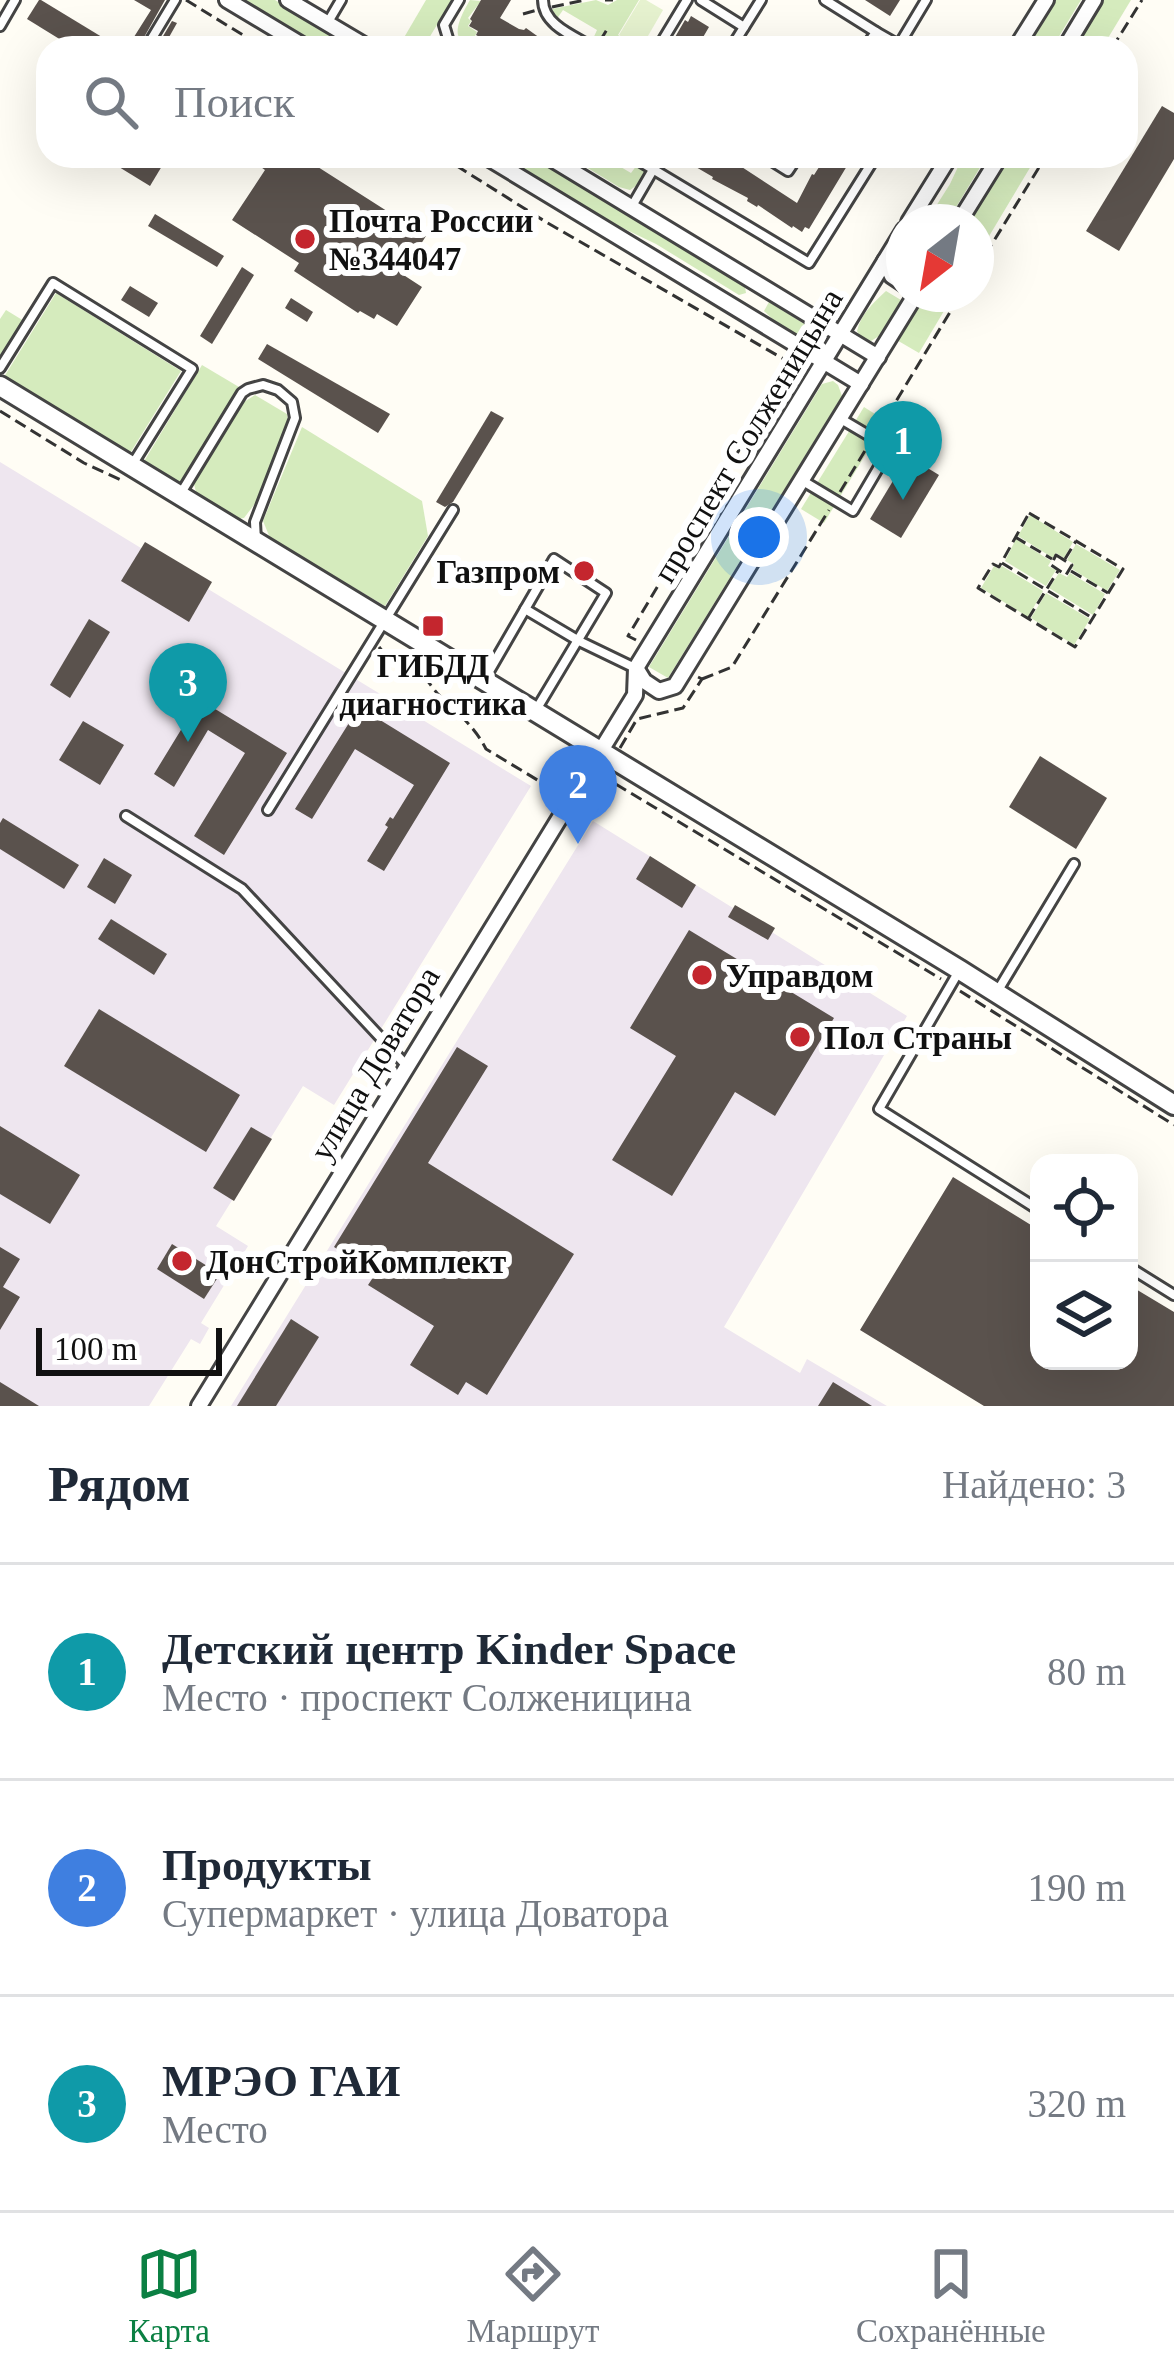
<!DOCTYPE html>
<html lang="ru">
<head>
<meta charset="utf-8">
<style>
  body { margin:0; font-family:"Times New Roman",serif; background:#f2f2f3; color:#1f2937 }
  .controls { position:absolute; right:36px; bottom:36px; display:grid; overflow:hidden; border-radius:24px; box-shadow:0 12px 48px #0002 }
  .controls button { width:108px; height:108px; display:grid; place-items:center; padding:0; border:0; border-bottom:3px solid #e0e1e3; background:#fff; color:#1f2937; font:60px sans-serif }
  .compass { position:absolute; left:886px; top:204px; width:108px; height:108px; border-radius:50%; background:#fff; box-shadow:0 12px 48px #0002; rotate:211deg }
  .scale { position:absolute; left:36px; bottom:30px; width:186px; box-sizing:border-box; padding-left:12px; border:6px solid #111; border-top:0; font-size:33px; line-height:42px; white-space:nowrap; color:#111; -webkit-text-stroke:9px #fff; paint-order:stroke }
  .you { position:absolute; left:759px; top:537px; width:42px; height:42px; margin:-30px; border:9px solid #fff; border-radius:50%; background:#1a73e8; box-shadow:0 0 0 18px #1a73e833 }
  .badge { display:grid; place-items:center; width:78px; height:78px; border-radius:50%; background:#0b8043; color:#fff; font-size:39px; font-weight:700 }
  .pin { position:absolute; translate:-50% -99px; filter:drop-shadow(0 3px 6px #0008) }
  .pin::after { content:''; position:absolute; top:63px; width:42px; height:36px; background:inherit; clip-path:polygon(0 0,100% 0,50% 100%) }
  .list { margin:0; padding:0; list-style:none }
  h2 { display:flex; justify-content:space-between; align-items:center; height:156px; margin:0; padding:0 48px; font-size:51px }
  h2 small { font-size:39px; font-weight:400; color:#747a83 }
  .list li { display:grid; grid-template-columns:78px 1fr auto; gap:36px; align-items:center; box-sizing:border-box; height:216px; padding:0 48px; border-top:3px solid #e0e1e3 }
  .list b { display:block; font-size:45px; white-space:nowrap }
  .list p { margin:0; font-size:39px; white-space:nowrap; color:#747a83 }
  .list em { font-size:39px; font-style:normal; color:#747a83 }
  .icon { flex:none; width:66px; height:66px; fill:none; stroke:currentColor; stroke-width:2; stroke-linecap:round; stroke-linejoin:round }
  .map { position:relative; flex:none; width:1174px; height:1406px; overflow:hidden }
  .search { position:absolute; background:#fff; box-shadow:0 12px 48px #0002; left:36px; right:36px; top:36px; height:132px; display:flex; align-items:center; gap:30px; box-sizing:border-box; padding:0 42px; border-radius:36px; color:#747a83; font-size:45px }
  .sheet { height:804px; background:#fff }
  nav { display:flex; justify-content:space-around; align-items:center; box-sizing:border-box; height:168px; border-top:3px solid #e0e1e3; background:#fff; font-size:33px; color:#747a83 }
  nav a { display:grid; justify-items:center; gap:6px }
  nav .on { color:#0b8043 }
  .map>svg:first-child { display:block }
</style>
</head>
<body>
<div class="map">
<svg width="1174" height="1406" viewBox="0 0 1174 1406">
  <rect width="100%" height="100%" fill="#fffdf5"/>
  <g fill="#eee6ef">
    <path d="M0 462 531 786 334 1105 303 1086 216 1226 248 1246 201 1323 209 1328 200 1344 191 1339 149 1406H0Z"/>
    <path d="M593 821 907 1016 724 1327 800 1373 807 1359 887 1406H231Z"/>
  </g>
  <g fill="#d5ebbd">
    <path d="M245 0H275L354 48H324Z"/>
    <path d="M426 0H452L423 48H414L402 41Z"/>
    <path d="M470 0 481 1 468 18 471 21 468 26 477 32 475 36 490 44 487 48C447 48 455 25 470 0Z"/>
    <path d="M596 0 608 5 617 0H639L618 35 639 48H626L611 39 603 48 599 46 608 29 597 44 592 41 597 30 563 10 556 20 549 14 552 9Z"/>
    <path d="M1056 0H1081L1052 48H1028Z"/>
    <path d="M1101 0H1131L1102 48H1072Z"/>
    <path d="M501 156H530L745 287 746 293 739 295 656 244 608 221Z"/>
    <path d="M568 156H602L631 173 637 165 644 170V180L630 190 619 187Z"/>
    <path d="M963 156H987L947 222H926L950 184Z"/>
    <path d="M1006 156H1037L976 258V222H966Z"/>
    <path d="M886 291 901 300 879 336 871 341 860 337 857 331C861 314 873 303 886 291Z"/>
    <path d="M56 293 181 371 129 455 4 377Z"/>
    <path d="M922 294H954L919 353 895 339Z"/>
    <path d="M769 302 821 334 823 338 822 345 812 347 784 330 764 311Z"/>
    <path d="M6 310 24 321 0 361V319Z"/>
    <path d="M202 365 239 387 180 486 143 463Z"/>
    <path d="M833 381 838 385 842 396 668 678 649 667 822 384Z"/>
    <path d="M255 395 287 414 289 426 257 501 244 518 235 519 197 496 194 484 244 402Z"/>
    <path d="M864 407 886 421 824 523 801 509Z"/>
    <path d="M302 427 422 501 428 536 385 606 270 538 263 521Z"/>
    <path d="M1030 515 1073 542 1064 558 1056 553 1053 558 1018 536Z"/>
    <path d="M1016 539 1051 561 1048 566 1056 570 1046 586 1005 561Z"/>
    <path d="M1076 544 1120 570 1107 591 1072 569 1074 564 1067 560Z"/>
    <path d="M994 566 999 569 1002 566 1043 591 1028 617 981 588Z"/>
    <path d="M1059 573 1067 577 1070 573 1105 594 1093 615 1049 588Z"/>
    <path d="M1046 593 1090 619 1074 645 1031 618Z"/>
  </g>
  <path fill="#e6f2cf" d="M640 0H646L663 10 641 48 619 35Z"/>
  <g fill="#5a524d">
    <path d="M39 0H41L120 48H74L27 19Z"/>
    <path d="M134 0H165L138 48H127L151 10Z"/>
    <path d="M481 0H511L500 18 519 29 524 30 526 28 554 48H506L492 40 490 43 476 35 478 31 469 26 472 21 470 19Z"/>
    <path d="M865 0H900L890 16Z"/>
    <path d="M691 16 709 27 702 39 704 40 700 48H678L671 44 685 20 688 22Z"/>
    <path d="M172 21 177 23 168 39 184 48H156Z"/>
    <path d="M1162 106 1174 113V159L1119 251 1086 231Z"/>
    <path d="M101 156H145L162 166 150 186Z"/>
    <path d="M264 156H309L307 160 426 236 402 274 422 287 397 326 377 314 374 319 360 311 358 313 294 271 299 263 232 220 265 170 258 165Z"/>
    <path d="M694 156H725L797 203 812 174 814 175 826 156H853L809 229 805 227 802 232 793 226 792 228 758 205 757 207 747 201 748 198 712 179 713 177 689 163Z"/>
    <path d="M155 214 224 256 217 267 148 226Z"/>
    <path d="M242 267 254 275 212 344 200 336Z"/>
    <path d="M130 286 158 303 149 317 121 300Z"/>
    <path d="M291 298 313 312 307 322 285 308Z"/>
    <path d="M267 344 390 414 378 433 258 359Z"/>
    <path d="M491 411 504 418 453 502 445 507 436 502Z"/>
    <path d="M908 456 939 475 901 538 870 519Z"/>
    <path d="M145 542 212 582 189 622 121 581Z"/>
    <path d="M89 619 110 632 70 698 50 685Z"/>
    <path d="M207 704 287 753 224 855 194 836 245 753 208 730 174 787 154 774 187 720 194 725Z"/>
    <path d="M359 707 450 763 384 871 367 861 388 827 385 825 390 817 393 819 414 785 355 749 312 819 295 809Z"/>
    <path d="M83 721 124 745 100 785 59 760Z"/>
    <path d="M1040 756 1107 798 1076 849 1009 807Z"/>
    <path d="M3 818 79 865 64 889 0 849V823Z"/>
    <path d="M650 856 696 885 682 908 636 879Z"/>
    <path d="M104 858 132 875 115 904 87 887Z"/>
    <path d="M735 905 775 928 768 940 728 917Z"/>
    <path d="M111 919 167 954 154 975 98 939Z"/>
    <path d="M689 930 834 1018 775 1116 735 1092 672 1196 612 1160 676 1056 630 1028Z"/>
    <path d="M99 1009 240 1095 206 1152 64 1066Z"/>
    <path d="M457 1047 488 1066 428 1163 574 1254 487 1395 466 1382 458 1395 410 1365 434 1326 368 1285 376 1273 334 1247Z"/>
    <path d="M0 1126 80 1175 50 1224 0 1194Z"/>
    <path d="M251 1127 272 1139 234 1201 213 1188Z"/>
    <path d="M953 1177 1039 1230V1361H1129V1285L1174 1312V1406H984L860 1330Z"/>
    <path d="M172 1244 220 1274 204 1299 157 1269Z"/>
    <path d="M0 1247 20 1259 3 1287 20 1297 0 1330Z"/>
    <path d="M291 1319 319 1337 276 1406H237Z"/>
    <path d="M0 1382 39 1406H0Z"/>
    <path d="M833 1382 872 1406H818Z"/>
  </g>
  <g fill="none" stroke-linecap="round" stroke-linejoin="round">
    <defs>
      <g id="service">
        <path d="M543 0C543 25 574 36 594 48"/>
        <path d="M701 0 744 27"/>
        <path d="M825 0 876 32"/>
        <path d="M328 22 341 0"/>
        <path d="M0 26 15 0"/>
        <path d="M899 45 926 0"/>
        <path d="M146 48 175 0"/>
        <path d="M455 48 450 45 444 25 459 0"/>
        <path d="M658 48 687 0"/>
        <path d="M731 48 761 0"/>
        <path d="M865 48 876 32 904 48"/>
        <path d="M631 156 809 263 876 156"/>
        <path d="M764 156 788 171 798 156"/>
        <path d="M632 206 661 156"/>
        <path d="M0 368 53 283 192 369 132 465"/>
        <path d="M803 481 853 511 890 448 841 419"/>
        <path d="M181 493 242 393 248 389 263 385 278 390 292 402 295 418 255 522 256 541"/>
        <path d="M525 609 579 641 635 668"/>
        <path d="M484 680 554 559 606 593 536 710"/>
        <path d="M268 810 453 510"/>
        <path d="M126 816 242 889 407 1066"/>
        <path d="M959 971 879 1109 1039 1210"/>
        <path d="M997 992 1074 864"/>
        <path d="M1129 1267 1174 1295"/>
      </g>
      <g id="minor">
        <path d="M227 0 307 48"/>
        <path d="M288 0 369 48"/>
        <path d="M1016 48 1046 0"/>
        <path d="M1065 48 1094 0"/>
        <path d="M485 156 861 384"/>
        <path d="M547 156 878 357"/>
        <path d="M909 222 950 156"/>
        <path d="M959 222 1000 156"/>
        <path d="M885 261 892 276 904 284"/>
        <path d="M636 668 644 681 659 691 675 686 916 294"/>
        <path d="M199 1406 635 695 636 668 904 230"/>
      </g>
      <path id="tertiary" d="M0 386 960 970 1174 1105"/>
    </defs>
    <use href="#service" stroke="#444" stroke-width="14"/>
    <use href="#minor" stroke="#444" stroke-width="20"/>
    <use href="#tertiary" stroke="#444" stroke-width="24"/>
    <g stroke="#333" stroke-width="3" stroke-dasharray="12 6" stroke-linecap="butt">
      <path d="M186 0 264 48"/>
      <path d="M605 0H613"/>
      <path d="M552 7 585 0"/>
      <path d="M523 14 537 10"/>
      <path d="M600 41 609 26"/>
      <path d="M494 48 497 43"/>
      <path d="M1112 48 1142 0"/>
      <path d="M441 156 546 222 801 369"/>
      <path d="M976 270 1046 156"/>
      <path d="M0 411 84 463 123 481"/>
      <path d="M878 431 961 294"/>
      <path d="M840 492 866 449"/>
      <path d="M1029 513 1123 569 1075 647 978 588 993 564 999 567Z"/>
      <path d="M1015 537 1052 559"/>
      <path d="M1056 555 1072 565 1066 575 1051 565Z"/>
      <path d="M1065 559 1076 541"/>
      <path d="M1002 563 1091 617"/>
      <path d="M1071 571 1108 593"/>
      <path d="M1028 619 1058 571"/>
      <path d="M636 640 628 636 794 358"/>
      <path d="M379 647C395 668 402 661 420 674 428 679 433 690 440 696 457 712 475 727 486 749L559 793"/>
      <path d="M702 679 732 667 829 510"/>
      <path d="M620 748 637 719 683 708 702 679 696 676"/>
      <path d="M582 808 585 809 604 777 941 979"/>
      <path d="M960 991 1174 1125"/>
    </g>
    <use href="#service" stroke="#fff" stroke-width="8"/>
    <use href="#minor" stroke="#fff" stroke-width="14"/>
    <use href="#tertiary" stroke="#fff" stroke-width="18"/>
  </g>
  <g fill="#c4262e" stroke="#fff" stroke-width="4.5">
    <circle cx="305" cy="239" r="12"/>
    <circle cx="584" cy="571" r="12"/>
    <rect x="421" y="614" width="24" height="24" rx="6"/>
    <circle cx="702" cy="975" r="12"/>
    <circle cx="800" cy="1037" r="12"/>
    <circle cx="182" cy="1261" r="12"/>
  </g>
  <g text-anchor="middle" stroke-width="12" stroke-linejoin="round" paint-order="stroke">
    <g font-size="33" font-weight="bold" fill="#111" stroke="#fff" text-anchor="start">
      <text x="329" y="232">Почта России<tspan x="329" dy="38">№344047</tspan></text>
      <text x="560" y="583" text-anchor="end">Газпром</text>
      <text x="433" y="677" text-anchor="middle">ГИБДД<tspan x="433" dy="38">диагностика</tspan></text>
      <text x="726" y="987">Управдом</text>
      <text x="824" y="1049">Пол Страны</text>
      <text x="206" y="1273">ДонСтройКомплект</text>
    </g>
    <g font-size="33" fill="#111" stroke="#fff">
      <text transform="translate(747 435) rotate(-59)" y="12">проспект Солженицына</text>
      <text transform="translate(374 1063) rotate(-59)" y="12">улица Доватора</text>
    </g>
  </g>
</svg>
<div class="controls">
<button><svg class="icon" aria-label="locate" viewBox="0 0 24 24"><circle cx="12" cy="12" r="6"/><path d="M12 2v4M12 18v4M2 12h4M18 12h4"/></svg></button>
<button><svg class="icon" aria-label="layers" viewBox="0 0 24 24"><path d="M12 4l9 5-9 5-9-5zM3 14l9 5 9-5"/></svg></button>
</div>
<svg class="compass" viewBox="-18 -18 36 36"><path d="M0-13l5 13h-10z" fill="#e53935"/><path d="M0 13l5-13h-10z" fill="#747a83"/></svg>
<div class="scale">100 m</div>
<div class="you"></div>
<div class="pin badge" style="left:903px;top:500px;background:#0f9aa8">1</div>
<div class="pin badge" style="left:578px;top:844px;background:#3f7fe0">2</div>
<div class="pin badge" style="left:188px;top:742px;background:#0f9aa8">3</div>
<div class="search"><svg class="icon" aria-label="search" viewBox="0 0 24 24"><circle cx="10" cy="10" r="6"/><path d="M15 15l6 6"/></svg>Поиск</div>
</div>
<section class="sheet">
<h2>Рядом<small>Найдено: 3</small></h2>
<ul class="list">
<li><span class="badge" style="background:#0f9aa8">1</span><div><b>Детский центр Kinder Space</b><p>Место · проспект Солженицина</p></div><em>80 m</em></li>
<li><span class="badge" style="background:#3f7fe0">2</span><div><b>Продукты</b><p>Супермаркет · улица Доватора</p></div><em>190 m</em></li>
<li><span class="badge" style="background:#0f9aa8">3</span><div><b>МРЭО ГАИ</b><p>Место</p></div><em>320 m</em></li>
</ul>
</section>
<nav>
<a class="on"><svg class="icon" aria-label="map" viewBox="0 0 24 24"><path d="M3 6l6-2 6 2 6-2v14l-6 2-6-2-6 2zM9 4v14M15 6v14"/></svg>Карта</a>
<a><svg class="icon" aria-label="directions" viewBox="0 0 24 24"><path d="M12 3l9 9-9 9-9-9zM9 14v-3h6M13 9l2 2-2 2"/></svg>Маршрут</a>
<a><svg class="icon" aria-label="saved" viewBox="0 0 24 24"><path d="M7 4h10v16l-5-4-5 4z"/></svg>Сохранённые</a>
</nav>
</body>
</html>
